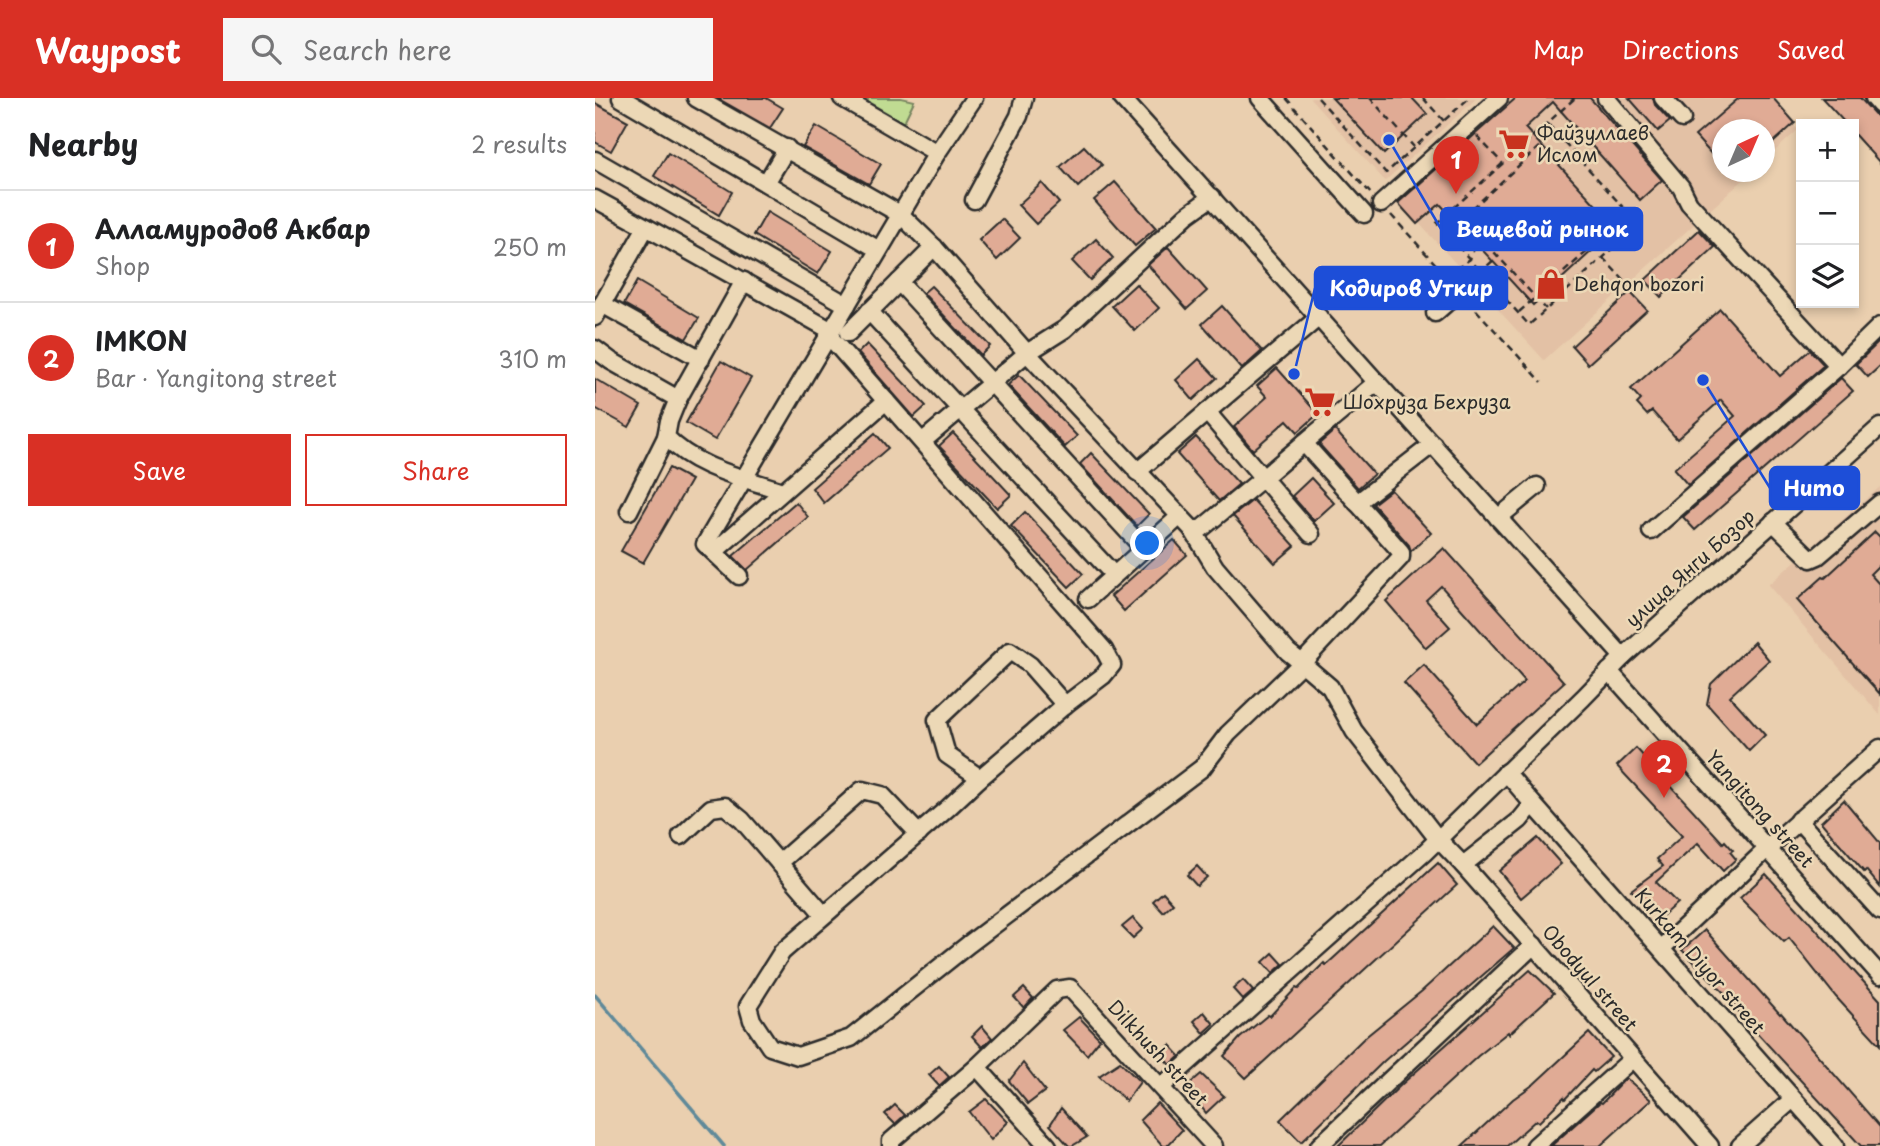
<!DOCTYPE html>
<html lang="en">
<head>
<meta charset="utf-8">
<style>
  body { margin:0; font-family:"Playpen Sans",sans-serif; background:#f6f6f6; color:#202124 }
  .controls { position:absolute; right:21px; top:21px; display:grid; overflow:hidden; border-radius:0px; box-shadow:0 4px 10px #0003 }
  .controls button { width:63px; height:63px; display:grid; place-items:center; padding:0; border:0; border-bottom:2px solid #e0e0e0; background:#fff; color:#202124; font:35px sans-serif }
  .compass { position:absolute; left:1117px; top:21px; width:63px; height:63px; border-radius:50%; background:#fff; box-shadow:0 4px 10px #0003; rotate:44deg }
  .you { position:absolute; left:553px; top:446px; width:24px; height:24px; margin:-18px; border:5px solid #fff; border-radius:50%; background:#1a73e8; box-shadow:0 0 0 10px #1a73e833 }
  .badge { display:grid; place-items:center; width:46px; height:46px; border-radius:50%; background:#d93025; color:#fff; font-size:23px; font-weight:700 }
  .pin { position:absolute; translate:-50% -58px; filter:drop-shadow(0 2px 4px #0008) }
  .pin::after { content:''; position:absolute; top:37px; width:24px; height:21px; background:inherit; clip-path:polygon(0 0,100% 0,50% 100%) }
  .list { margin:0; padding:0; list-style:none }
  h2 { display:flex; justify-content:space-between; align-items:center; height:91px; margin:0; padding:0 28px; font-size:30px }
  h2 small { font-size:23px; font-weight:400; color:#757577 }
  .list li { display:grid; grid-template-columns:46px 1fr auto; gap:21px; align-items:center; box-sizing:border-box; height:112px; padding:0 28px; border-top:2px solid #e0e0e0 }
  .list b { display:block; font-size:26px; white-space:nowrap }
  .list p { margin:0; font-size:23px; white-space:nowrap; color:#757577 }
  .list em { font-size:23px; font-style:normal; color:#757577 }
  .actions { display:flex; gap:14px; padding:21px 28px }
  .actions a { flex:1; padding:16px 0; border:2px solid #d93025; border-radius:0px; text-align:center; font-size:24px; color:#d93025 }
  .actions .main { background:#d93025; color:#fff }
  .icon { flex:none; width:38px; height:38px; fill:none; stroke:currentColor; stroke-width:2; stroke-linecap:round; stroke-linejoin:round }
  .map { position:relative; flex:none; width:1285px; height:1048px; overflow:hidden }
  header { display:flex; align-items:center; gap:42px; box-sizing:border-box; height:98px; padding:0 35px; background:#d93025; color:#fff }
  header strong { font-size:33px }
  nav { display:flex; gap:38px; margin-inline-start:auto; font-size:24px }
  .search { width:490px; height:63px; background:#f6f6f6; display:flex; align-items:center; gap:18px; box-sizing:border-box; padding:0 24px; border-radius:0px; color:#757577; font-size:26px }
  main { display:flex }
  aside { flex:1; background:#fff }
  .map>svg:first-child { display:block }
</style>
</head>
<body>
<header>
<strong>Waypost</strong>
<div class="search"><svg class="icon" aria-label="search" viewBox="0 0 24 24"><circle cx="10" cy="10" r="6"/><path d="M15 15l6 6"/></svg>Search here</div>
<nav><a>Map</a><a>Directions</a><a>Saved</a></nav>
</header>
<main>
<aside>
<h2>Nearby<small>2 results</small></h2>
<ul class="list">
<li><span class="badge">1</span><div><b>Алламуродов Акбар</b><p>Shop</p></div><em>250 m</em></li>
<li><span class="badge">2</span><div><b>IMKON</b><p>Bar · Yangitong street</p></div><em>310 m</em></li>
</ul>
<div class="actions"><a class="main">Save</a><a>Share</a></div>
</aside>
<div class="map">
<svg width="1285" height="1048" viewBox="0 0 1285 1048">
  <rect width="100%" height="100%" fill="#eacfaf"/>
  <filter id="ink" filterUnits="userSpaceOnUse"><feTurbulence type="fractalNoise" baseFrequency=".0143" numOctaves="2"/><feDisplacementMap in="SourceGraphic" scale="14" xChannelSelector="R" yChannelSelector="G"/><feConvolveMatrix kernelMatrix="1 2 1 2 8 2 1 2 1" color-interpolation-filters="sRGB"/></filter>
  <g filter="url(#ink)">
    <g fill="#e3c1a5">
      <path d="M715 0H882L790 83Z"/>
      <path d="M911 0H1174L1203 32 1170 62V32H1128V74H1157L949 262 801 100Z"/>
      <path d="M1285 389V617L1173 487Z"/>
    </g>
    <path fill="#c0db92" stroke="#76835e" stroke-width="2" d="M273 0H306L319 3 305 32 272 13Z"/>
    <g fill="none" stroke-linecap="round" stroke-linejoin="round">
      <path stroke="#5f8999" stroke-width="3.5" d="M0 897 129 1048"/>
    </g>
    <g fill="#e0ab95" stroke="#2b2b2b" stroke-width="2">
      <path d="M122 0H171L188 10 175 30Z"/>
      <path d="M737 0H817L832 16 789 56Z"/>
      <path d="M921 0H995L1067 82 1045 102 958 4 930 30 1022 130 938 207 845 106 822 126 803 105Z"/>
      <path d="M1034 0H1058L1060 7 1075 23 1063 33Z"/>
      <path d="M1144 0H1178L1200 25 1170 52V32H1128V69L1100 38Z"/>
      <path d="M1227 0H1265L1285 22V65L1259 36V26H1251Z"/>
      <path d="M0 5 33 23 16 53 0 44Z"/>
      <path d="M221 28 286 66 274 86 208 49Z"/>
      <path d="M489 48 507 67 483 89 465 69Z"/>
      <path d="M73 55 137 94 124 117 59 78Z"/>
      <path d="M520 84 561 130 540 148 499 102Z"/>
      <path d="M447 85 464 105 441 126 423 107Z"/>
      <path d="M172 114 237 153 223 176 159 137Z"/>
      <path d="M407 121 425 140 402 162 384 142Z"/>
      <path d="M1104 132 1120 149 1066 199 1050 182Z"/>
      <path d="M501 141 518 160 495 182 477 163Z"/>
      <path d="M573 149 612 193 592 211 553 167Z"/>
      <path d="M42 183 104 220 91 241 29 206Z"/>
      <path d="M541 186 564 210 540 233 517 208Z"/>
      <path d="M336 188 395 248 386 257 328 195Z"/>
      <path d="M1035 194 1052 212 993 266 977 248Z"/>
      <path d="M627 208 667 253 647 271 607 226Z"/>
      <path d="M1125 211 1185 278 1215 252 1229 267 1093 387 1079 371 1140 318 1126 302 1082 341 1057 313 1052 317 1042 306 1046 302 1036 291Z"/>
      <path d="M1285 243V268L1273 279 1261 266Z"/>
      <path d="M272 246 331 308 319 319 263 255Z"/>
      <path d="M604 261 622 280 598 302 581 282Z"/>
      <path d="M126 263 156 280 120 342 91 325Z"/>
      <path d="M682 270 723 316 703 334 692 322 658 352 639 329 672 299 662 288Z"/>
      <path d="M424 277 482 338 470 349 413 287Z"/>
      <path d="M1246 280 1258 293 1100 432 1088 419Z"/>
      <path d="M0 281 46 308 34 329 0 310Z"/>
      <path d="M740 332 779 376 763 390 724 346Z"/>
      <path d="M280 335 293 350 229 405 217 390Z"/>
      <path d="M358 335 416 397 402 410 344 348Z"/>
      <path d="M601 339 644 386 624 403 582 356Z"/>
      <path d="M496 355 554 416 542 428 485 366Z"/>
      <path d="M74 370 96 382 48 465 26 453Z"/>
      <path d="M716 380 739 405 719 423 697 398Z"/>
      <path d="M796 392 836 435 816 453 814 447 778 406Z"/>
      <path d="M658 402 700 448 680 465 638 418Z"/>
      <path d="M201 404 213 419 152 472 138 458Z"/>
      <path d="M430 414 488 476 474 489 416 428Z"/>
      <path d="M1280 434 1285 439V466L1275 476 1285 487V596L1202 502 1228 479 1230 480Z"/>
      <path d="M579 442 592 457 529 513 516 498Z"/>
      <path d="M849 450 969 584 880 665 809 585 829 567 882 626 930 583 846 488 831 502 855 529 831 550 791 503Z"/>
      <path d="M1159 544 1174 562 1135 598 1170 637 1154 653 1112 606 1116 586Z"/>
      <path d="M1041 650 1128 745 1130 743 1138 752 1135 754 1141 761 1128 773 1103 745 1061 784 1082 805 1066 819 1036 792 1068 768 1062 761 1087 738 1022 668Z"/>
      <path d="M1249 702 1285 745V789L1271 772 1269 774 1226 724Z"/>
      <path d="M943 740 966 766 926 800 904 773Z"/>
      <path d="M843 765 862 787 651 980 629 958 645 940 673 917 675 918 701 890 703 891 729 865 731 867Z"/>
      <path d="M602 768 612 779 602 788 592 777Z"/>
      <path d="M1171 776 1285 902V947L1241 899 1194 840 1189 844 1145 800Z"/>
      <path d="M568 794 578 805 568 814 558 803Z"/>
      <path d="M538 820 548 831 538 840 527 829Z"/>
      <path d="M898 828 919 850 789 963 706 1044 685 1022 768 941 827 893Z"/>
      <path d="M1110 832 1185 916 1186 915 1285 1029V1048H1266L1163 936 1138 908 1140 906 1087 852Z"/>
      <path d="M678 855 688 866 678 875 668 864Z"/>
      <path d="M935 872 959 895 914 936 913 934 883 958 785 1048H743L807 986Z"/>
      <path d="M648 882 658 893 648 902 638 891Z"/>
      <path d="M429 890 438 900 429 910 419 899Z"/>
      <path d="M609 914 619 926 609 935 599 923Z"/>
      <path d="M484 919 505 941 492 957 468 932Z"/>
      <path d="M387 928 397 940 387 949 377 938Z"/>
      <path d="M994 935 1016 959 999 974 997 972 970 1001 969 999 944 1024 941 1022 912 1048H867L918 1001 939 986Z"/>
      <path d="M575 947 585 958 575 967 565 956Z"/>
      <path d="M525 964 545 984 531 1003 504 978Z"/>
      <path d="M428 965 450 993 433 1006 414 983Z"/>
      <path d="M344 968 354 979 344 988 334 977Z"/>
      <path d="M606 976 629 998 611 1015 591 989Z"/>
      <path d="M1031 980 1056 1002 1005 1048H956L1005 1004 1007 1005Z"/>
      <path d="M391 1001 413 1024 396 1042 374 1014Z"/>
      <path d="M562 1005 587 1032 572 1048H568L545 1022Z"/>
      <path d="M300 1007 310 1017 300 1026 290 1016Z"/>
      <path d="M466 1010 492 1039 477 1048H474L455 1027Z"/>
    </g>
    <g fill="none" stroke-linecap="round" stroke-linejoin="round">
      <defs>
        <g id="minor">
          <path d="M26 0 284 152"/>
          <path d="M101 0 305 116 339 149 432 255 597 431H606L668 380 716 436"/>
          <path d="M247 0 342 55"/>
          <path d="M527 0 1028 559"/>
          <path d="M665 0 769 116"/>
          <path d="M1011 0 1086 89 1094 105 1244 268"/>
          <path d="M1068 0 1087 21"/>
          <path d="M1279 0 1285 7"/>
          <path d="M0 62 252 207"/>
          <path d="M171 85 192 50"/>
          <path d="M0 101 51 129"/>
          <path d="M379 102 424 18 429 0"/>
          <path d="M786 106 904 0"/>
          <path d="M149 183 83 301 74 323 71 339C102 371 147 379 187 393"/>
          <path d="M304 184 548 450"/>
          <path d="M7 206 106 261"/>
          <path d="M274 213 519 477"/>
          <path d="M840 215 865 193"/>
          <path d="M0 219 51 129 237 233"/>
          <path d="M253 235 339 149"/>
          <path d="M234 238 509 552 517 567 508 578 470 607 385 680 353 710 187 854 153 908 157 922 175 949 203 958 256 940 374 846 607 670 633 636 707 565 735 589 759 633 842 740 868 767 1115 1048"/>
          <path d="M0 251 16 263 83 301"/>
          <path d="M328 343 432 255 470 231 592 117 617 99"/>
          <path d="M709 345 782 284"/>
          <path d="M542 374 612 314"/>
          <path d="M762 405 838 346"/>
          <path d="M34 413 71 339"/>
          <path d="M903 420 942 388"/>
          <path d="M1178 424 1216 461 1223 458 1285 405"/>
          <path d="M597 431 620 469 693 554 707 565 806 459V454L709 345 668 380 612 314 724 219"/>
          <path d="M1056 433 1244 268 1285 228"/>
          <path d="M119 454 291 303"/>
          <path d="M144 478 110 446 342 55 379 0"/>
          <path d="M493 501 584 419"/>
          <path d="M1014 573 1285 877"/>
          <path d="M385 680 352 657 342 622 415 553 435 567 470 607"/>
          <path d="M938 706 1240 1048"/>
          <path d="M1203 722 1285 813"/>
          <path d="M86 738 116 710 130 708 147 722 229 817"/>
          <path d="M184 765 267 692 287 697 324 736"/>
          <path d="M868 767 925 722 938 706 911 674"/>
          <path d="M1067 850 1173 750 1285 650"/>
          <path d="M382 969 453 1048"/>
          <path d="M567 988 829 755 988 600 1028 559 1285 329"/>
          <path d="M296 1048V1043L382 969 462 892 475 890 619 1048"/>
          <path d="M724 1048 939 847"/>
          <path d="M940 1048 1037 961"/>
          <path d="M1145 1048 1198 1001"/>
        </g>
      </defs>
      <use href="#minor" stroke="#2b2b2b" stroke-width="21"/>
      <g stroke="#2b2b2b" stroke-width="2.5" stroke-dasharray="7 5" stroke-linecap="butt">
        <path d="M691 0 777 97"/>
        <path d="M723 0 791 75 874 0"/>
        <path d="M775 0 819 49"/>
        <path d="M828 0 849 23"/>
        <path d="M953 26 1044 127 934 227 842 125 980 0"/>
        <path d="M882 38 908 66"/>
        <path d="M859 110 951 211"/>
        <path d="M796 117 855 182"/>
        <path d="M851 135 959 35"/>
        <path d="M1008 160 1038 192"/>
        <path d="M852 178 875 161 884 137"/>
        <path d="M875 184 903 158"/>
        <path d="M873 203 947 284"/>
        <path d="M878 207 896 186"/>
        <path d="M924 214 1034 116"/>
      </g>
      <use href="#minor" stroke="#ecd8b6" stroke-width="16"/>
    </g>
  </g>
  <defs>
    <symbol id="supermarket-bare" viewBox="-9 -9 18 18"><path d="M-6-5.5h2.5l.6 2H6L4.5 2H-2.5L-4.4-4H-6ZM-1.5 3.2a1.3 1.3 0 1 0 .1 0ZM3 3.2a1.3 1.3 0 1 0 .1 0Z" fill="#c8321e" stroke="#ecd8b6" stroke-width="2.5" paint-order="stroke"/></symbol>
    <symbol id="shop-bare" viewBox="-9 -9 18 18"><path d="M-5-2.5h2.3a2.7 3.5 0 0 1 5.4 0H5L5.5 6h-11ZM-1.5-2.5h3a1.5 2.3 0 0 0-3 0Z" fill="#c8321e" stroke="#ecd8b6" stroke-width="2.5" paint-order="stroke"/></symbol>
  </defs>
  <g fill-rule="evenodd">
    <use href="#supermarket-bare" x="897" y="24" width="44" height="44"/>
    <use href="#shop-bare" x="934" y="164" width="44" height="44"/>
    <use href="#supermarket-bare" x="703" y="282" width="44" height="44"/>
  </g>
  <g text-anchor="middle" stroke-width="5" stroke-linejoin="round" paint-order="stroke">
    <g font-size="19" fill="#2b2b2b" stroke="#ecd8b6" text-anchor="start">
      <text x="942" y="42">Файзуллаев<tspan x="942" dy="22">Ислом</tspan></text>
      <text x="979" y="193">Dehqon bozori</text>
      <text x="748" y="311">Шохруза Бехруза</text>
    </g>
    <g font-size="19" fill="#2b2b2b" stroke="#ecd8b6">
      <text transform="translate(1095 470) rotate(-42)" y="7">улица Янги Бозор</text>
      <text transform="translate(1165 711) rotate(48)" y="7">Yangitong street</text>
      <text transform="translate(1105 863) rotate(49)" y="7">Kurkam Diyor street</text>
      <text transform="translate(995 880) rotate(49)" y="7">Obodyul street</text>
      <text transform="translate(563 955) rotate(47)" y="7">Dilkhush street</text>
    </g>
  </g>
  <path fill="none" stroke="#1d4ed8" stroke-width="2.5" d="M794 42L846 131M699 276L720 190M1108 282L1175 390"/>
  <g fill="#1d4ed8" stroke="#ecd8b6" stroke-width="2.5">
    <circle cx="794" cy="42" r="7"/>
    <circle cx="699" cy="276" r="7"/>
    <circle cx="1108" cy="282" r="7"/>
  </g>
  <g fill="#1d4ed8" stroke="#1d4ed8" stroke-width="2.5">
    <rect x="846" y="110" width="201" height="42" rx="7"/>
    <rect x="720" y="169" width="192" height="42" rx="7"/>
    <rect x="1175" y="369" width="89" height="42" rx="7"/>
  </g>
  <g font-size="21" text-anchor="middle" font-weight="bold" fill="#fff">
    <text x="947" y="139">Вещевой рынок</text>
    <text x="816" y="198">Кодиров Уткир</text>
    <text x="1219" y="398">Humo</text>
  </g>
</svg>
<div class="controls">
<button>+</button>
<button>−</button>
<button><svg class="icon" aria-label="layers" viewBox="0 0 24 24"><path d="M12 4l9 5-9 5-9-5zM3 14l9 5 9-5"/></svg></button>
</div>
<svg class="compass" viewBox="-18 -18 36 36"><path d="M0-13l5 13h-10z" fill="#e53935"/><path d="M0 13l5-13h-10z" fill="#757577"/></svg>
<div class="you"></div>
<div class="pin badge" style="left:861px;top:96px">1</div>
<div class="pin badge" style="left:1069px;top:700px">2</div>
</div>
</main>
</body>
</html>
